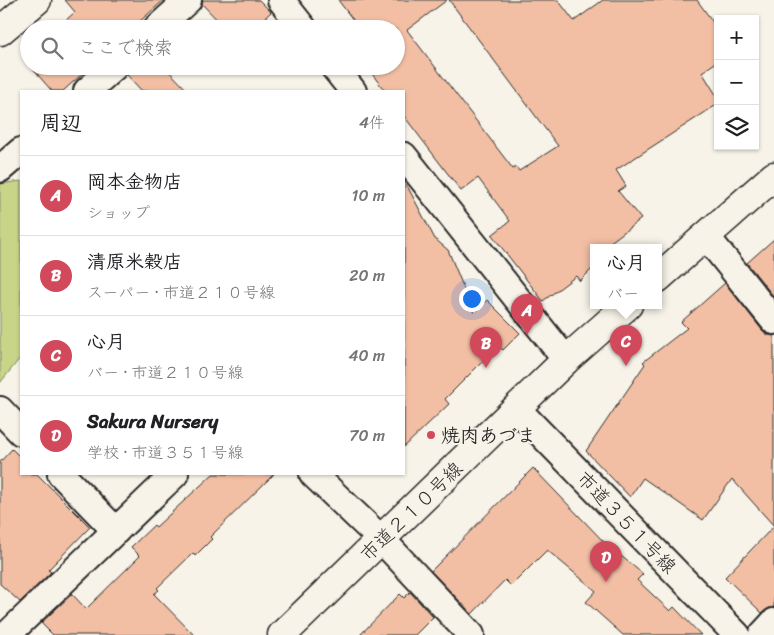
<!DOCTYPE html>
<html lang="ja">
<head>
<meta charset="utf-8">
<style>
  body { margin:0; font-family:Sriracha,"Klee One",sans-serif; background:#f6f6f6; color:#202124 }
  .controls { position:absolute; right:15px; top:15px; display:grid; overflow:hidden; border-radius:0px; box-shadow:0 1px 4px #0004 }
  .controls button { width:45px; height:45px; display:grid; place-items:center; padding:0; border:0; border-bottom:1px solid #e0e0e0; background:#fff; color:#202124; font:25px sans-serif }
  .you { position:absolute; left:471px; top:298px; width:18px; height:18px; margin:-12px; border:4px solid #fff; border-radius:50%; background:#1a73e8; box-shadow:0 0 0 8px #1a73e833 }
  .badge { display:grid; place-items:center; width:32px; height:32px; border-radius:50%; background:#d1495b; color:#fff; font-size:16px; font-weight:700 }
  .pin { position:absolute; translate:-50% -41px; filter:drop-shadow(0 1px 2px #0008) }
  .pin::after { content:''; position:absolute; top:26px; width:18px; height:15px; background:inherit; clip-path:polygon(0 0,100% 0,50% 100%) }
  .popup { position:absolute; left:590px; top:244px; width:72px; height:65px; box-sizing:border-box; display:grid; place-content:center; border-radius:0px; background:#fff; filter:drop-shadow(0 1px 4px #0005); font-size:16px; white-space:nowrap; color:#757577 }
  .popup b { font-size:19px; color:#202124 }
  .popup::after { content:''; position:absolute; left:50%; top:100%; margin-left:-10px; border:10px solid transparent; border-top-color:#fff }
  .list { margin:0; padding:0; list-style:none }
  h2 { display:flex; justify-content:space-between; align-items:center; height:65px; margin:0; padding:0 20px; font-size:21px }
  h2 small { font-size:16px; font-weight:400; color:#757577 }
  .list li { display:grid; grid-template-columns:32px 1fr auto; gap:15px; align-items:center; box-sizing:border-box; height:80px; padding:0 20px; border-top:1px solid #e0e0e0 }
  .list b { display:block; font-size:19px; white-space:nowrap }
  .list p { margin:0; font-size:16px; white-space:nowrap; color:#757577 }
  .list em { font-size:16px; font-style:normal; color:#757577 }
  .icon { flex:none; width:28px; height:28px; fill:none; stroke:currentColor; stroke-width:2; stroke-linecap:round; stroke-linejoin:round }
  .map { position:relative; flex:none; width:774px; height:635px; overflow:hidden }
  .search { position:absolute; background:#fff; box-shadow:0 1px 4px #0004; left:20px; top:20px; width:385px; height:55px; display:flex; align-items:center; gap:12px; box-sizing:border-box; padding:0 18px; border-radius:28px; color:#757577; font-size:19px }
  .panel { position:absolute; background:#fff; box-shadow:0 1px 4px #0004; left:20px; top:90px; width:385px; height:385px; border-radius:0px }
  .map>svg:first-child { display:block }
</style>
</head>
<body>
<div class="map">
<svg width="774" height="635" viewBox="0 0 774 635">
  <rect width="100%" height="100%" fill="#f7f3e8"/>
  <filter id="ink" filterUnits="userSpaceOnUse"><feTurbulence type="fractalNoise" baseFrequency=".02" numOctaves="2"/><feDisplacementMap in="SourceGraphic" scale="10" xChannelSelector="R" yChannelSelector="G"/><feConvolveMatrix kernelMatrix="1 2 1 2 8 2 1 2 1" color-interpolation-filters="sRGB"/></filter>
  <g filter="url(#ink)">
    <path fill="#c8d488" stroke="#7a805a" d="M21 181V357L0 383V184Z"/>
    <g fill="#f3bfa4" stroke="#2b2b2b">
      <path d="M65 0H164L131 29H56L75 12Z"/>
      <path d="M203 0H259L271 12 253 29H226L202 4Z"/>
      <path d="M338 0H447L407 30 513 169 516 167 519 171 558 146 449 0H558L574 21 603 0H697L718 29V61L702 72 718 98V104L616 170 626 186 618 191 641 219 604 247H594V267L580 281 576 276 543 301 492 235 510 221 478 178 461 191 404 116V91H385L366 66H396V29H360Z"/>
      <path d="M30 66H91L63 91H52Z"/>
      <path d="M130 66H164L188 91H142L127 75Z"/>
      <path d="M404 180 435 239 448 250 474 313 487 300 520 333 503 350 498 346 445 399 449 404 404 447Z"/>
      <path d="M774 239V297L747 263Z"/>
      <path d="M725 283 762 330 768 335 774 336V607L769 608 762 613 725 577 774 526 732 479 703 520 643 478 630 497 586 451 645 364 643 362 687 328 681 322Z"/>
      <path d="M12 449 21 458V474H37L90 527 48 570 51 572 20 602 0 584V462Z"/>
      <path d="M533 468 604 542 643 574 637 580 670 611 674 607 701 635H623L586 602 596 591 547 550 511 586 505 580 472 614 431 571Z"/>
      <path d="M213 474H274L210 537 212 539 195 556 193 553 157 588 159 590 154 594 194 635H53L41 623 72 594 86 609 140 556 131 547 154 525 156 527Z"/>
      <path d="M410 592 433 617 415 635H360L400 594 404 598Z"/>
    </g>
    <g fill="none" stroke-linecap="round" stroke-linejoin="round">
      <defs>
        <g id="street">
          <path d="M281 0 304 29"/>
          <path d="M156 29 188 0"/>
          <path d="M333 66 353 91"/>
          <path d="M87 91 115 66"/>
          <path d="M404 156 566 360"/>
          <path d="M0 169 21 151"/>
          <path d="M706 236 774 321"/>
          <path d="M517 409 737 635"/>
          <path d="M0 410 21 432"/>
          <path d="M61 474 116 531"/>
          <path d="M313 474 382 540 471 635"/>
          <path d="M7 635 175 474"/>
          <path d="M762 635 774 622"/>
        </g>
        <g id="secondary">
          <path d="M0 31 37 0"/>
          <path d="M658 278 774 176"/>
          <path d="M282 635 566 360 628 305"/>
        </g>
      </defs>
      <use href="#street" stroke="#2b2b2b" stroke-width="30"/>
      <use href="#secondary" stroke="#2b2b2b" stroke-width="31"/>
      <use href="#street" stroke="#f7f3e8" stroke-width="26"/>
      <use href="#secondary" stroke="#f7f3e8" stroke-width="28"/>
    </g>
  </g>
  <circle fill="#d1495b" stroke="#f7f3e8" stroke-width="2" cx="431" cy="435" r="5"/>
  <g text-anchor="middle" stroke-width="4" stroke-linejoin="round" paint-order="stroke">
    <g font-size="19" font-weight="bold" fill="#2b2b2b" stroke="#f7f3e8" text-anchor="start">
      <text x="441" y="442">焼肉あづま</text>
    </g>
    <g font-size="19" fill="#2b2b2b" stroke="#f7f3e8">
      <text transform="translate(411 511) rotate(-44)" y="7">市道２１０号線</text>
      <text transform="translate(627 522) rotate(46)" y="7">市道３５１号線</text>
    </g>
  </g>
</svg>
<div class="controls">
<button>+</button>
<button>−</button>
<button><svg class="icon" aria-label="layers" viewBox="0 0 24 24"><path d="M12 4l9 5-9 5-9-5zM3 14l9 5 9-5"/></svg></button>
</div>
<div class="you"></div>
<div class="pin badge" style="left:527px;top:335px">A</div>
<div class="pin badge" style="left:486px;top:368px">B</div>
<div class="pin badge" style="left:626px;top:366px">C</div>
<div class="popup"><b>心月</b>バー</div>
<div class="pin badge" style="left:606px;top:582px">D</div>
<div class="search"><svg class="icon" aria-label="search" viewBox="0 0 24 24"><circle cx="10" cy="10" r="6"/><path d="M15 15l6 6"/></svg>ここで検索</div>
<section class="panel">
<h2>周辺<small>4件</small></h2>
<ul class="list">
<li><span class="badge">A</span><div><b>岡本金物店</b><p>ショップ</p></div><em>10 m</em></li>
<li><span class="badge">B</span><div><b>清原米穀店</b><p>スーパー · 市道２１０号線</p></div><em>20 m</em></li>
<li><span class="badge">C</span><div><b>心月</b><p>バー · 市道２１０号線</p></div><em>40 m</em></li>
<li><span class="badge">D</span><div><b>Sakura Nursery</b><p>学校 · 市道３５１号線</p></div><em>70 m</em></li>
</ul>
</section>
</div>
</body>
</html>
